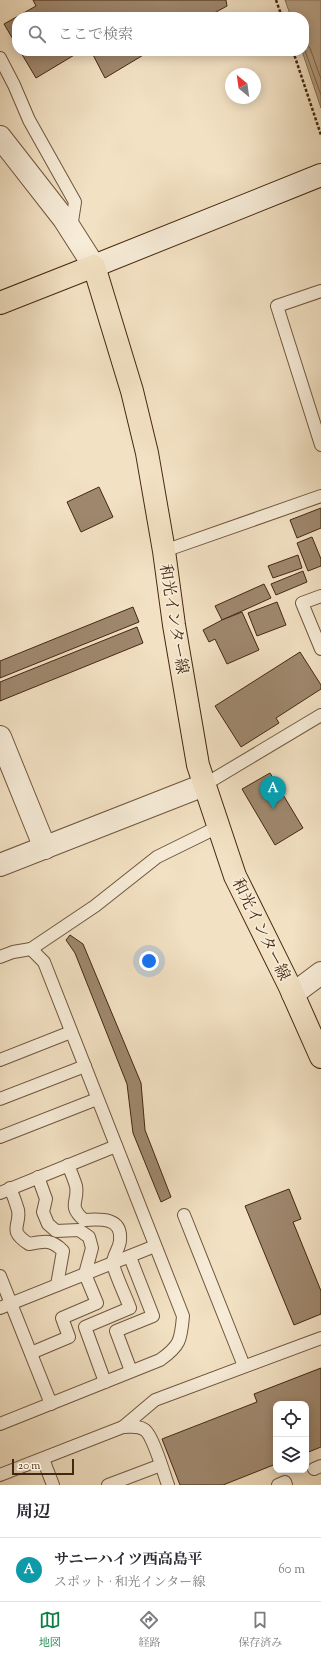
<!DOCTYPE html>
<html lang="ja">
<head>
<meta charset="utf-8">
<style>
  body { margin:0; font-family:"Sorts Mill Goudy","Noto Serif JP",serif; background:#f2f2f3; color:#2b2b33 }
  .controls { position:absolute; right:12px; bottom:12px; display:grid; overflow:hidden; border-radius:8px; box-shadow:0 2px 10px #0003 }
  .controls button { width:36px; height:36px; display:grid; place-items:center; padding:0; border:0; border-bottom:1px solid #e1e1e2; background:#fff; color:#2b2b33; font:20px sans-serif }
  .compass { position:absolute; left:225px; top:68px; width:36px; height:36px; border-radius:50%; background:#fff; box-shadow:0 2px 10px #0003; rotate:331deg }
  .scale { position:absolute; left:12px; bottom:10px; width:62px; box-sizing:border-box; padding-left:4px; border:2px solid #452711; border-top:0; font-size:11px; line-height:14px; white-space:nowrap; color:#452711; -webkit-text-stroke:3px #f7ecd8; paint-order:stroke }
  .you { position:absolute; left:149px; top:961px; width:14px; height:14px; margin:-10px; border:3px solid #fff; border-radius:50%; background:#1a73e8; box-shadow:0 0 0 6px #1a73e833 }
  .badge { display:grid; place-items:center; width:26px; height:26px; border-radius:50%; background:#0b8043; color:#fff; font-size:13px; font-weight:700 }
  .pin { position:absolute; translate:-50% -33px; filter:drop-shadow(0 1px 2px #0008) }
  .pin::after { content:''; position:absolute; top:21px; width:14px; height:12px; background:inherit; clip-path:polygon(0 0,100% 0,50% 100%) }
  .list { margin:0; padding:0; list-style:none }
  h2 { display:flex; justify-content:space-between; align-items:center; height:52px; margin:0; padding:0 16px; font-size:17px }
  h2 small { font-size:13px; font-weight:400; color:#7c7c81 }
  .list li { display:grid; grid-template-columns:26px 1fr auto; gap:12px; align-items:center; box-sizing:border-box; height:64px; padding:0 16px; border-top:1px solid #e1e1e2 }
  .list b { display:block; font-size:15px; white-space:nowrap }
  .list p { margin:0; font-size:13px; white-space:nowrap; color:#7c7c81 }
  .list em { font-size:13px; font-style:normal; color:#7c7c81 }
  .icon { flex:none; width:22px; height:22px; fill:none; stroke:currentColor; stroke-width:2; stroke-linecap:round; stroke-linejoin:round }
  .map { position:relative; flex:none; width:321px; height:1485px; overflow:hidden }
  .search { position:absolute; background:#fff; box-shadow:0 2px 10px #0003; left:12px; right:12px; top:12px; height:44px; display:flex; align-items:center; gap:10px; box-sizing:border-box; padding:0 14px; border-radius:16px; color:#7c7c81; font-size:15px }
  .sheet { height:116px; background:#fff }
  nav { display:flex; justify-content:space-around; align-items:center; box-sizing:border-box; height:56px; border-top:1px solid #e1e1e2; background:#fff; font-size:11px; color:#7c7c81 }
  nav a { display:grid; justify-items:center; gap:2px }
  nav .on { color:#0b8043 }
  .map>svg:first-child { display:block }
</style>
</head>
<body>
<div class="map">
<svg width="321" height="1485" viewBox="0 0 321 1485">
  <rect width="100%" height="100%" fill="#f2e1c3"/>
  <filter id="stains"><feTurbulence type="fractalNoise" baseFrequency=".005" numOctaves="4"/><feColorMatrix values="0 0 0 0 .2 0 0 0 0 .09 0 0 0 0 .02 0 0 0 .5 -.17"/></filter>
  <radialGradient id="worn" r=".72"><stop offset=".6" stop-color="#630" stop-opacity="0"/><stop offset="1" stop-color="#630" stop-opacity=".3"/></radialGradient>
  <path fill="#b7a286" stroke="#897157" d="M285 0H321V108L302 51H304V17H291Z"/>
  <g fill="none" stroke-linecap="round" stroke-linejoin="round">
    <g stroke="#7e644c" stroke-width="1">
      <path d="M304 42 310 48 321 79"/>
      <path d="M304 48 321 95"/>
    </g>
  </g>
  <g fill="#9f886e" stroke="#452711">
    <path d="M33 0H226L227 6 207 17H17V46L4 24 36 6Z"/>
    <path d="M20 51H81L36 78Z"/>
    <path d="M91 51H150L105 78Z"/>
    <path d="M99 487 113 517 81 532 67 502Z"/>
    <path d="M321 508V528L297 538 290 520Z"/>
    <path d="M312 537 321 559V566L308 571 297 543Z"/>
    <path d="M298 555 302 568 273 578 268 566Z"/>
    <path d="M303 571 307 582 276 595 271 584Z"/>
    <path d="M264 584 271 598 222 620 215 606Z"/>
    <path d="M277 602 286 625 257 636 248 613Z"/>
    <path d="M133 607 139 622 0 678V661Z"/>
    <path d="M242 612 259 650 227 664 215 639 209 642 203 630 222 620Z"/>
    <path d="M137 627 143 643 0 701V682Z"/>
    <path d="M300 652 321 685V689L276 718 279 723 241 747 215 706Z"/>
    <path d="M270 773 303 828 275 845 242 789Z"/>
    <path d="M70 935 83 944 141 1083 145 1130 171 1197 161 1202 133 1133 127 1084 75 953 66 940Z"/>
    <path d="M289 1189 301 1219 293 1222 321 1291V1314L294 1325 245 1206Z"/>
    <path d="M321 1368V1447L306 1453V1404H276V1464L223 1485H180L162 1439 257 1402 254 1394Z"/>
  </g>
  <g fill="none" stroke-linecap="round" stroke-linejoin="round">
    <defs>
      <g id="lane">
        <path d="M0 58 14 85 29 120 75 202 71 228"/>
        <path d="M321 291 277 306 321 445"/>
        <path d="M164 551 321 496"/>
        <path d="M321 596 302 603 321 649"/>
        <path d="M204 785 321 715"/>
        <path d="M31 949 95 906 157 857 218 827"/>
        <path d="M0 957 13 952 31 949 44 962 183 1316C181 1340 180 1346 160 1360L0 1424"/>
        <path d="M0 1060 71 1032"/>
        <path d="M0 1099 85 1066"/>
        <path d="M0 1137 97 1099"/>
        <path d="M68 1165C71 1172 74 1179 76 1186 79 1202 67 1205 84 1220 100 1219 122 1217 120 1240 120 1248 112 1257 113 1264 115 1274 126 1297 130 1308L85 1327 105 1382"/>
        <path d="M10 1188C13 1195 16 1203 18 1210 21 1226 7 1230 29 1244 45 1241 51 1239 63 1251L57 1285"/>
        <path d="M0 1193 116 1146"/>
        <path d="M184 1215 244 1366"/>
        <path d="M130 1257 153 1316 116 1331 131 1371"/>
        <path d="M0 1276 51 1404"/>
        <path d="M0 1308 155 1246"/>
        <path d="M31 1353 69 1337 62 1318 97 1303 85 1274 92 1248 89 1237 79 1230 56 1231 48 1224 43 1212 46 1199 38 1177"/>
        <path d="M123 1427 155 1400 321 1338"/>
        <path d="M43 1459 53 1485"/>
        <path d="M314 1469 321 1466"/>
        <path d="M0 1475 123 1427C131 1427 138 1425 145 1430 153 1436 164 1474 168 1485"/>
        <path d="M108 1485 161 1465"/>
        <path d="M278 1485 285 1482 286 1485"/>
      </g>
      <g id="street">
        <path d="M0 137 64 219 94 266"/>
        <path d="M0 737 45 848"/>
        <path d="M0 865 204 785"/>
        <path d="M293 994 321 973"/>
      </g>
      <path id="secondary" d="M94 266 321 175"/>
      <path id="primary" d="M0 303 94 266 132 391 147 453 164 551 174 625 198 765 235 876 289 985 321 1057"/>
    </defs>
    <use href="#lane" stroke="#70563e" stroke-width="14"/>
    <use href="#street" stroke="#70563e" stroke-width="24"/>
    <use href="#secondary" stroke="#452711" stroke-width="24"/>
    <use href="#primary" stroke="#452711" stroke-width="24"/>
    <g stroke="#452711" stroke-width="2.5" stroke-dasharray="3 2" stroke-linecap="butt">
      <path d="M276 0 282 17"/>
      <path d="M293 51 321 135"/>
    </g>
    <use href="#lane" stroke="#f7ecd8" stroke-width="12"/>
    <use href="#street" stroke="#f7ecd8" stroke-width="22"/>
    <use href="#secondary" stroke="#f7ecd8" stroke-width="22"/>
    <use href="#primary" stroke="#f2e1c3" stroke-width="22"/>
  </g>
  <g text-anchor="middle" stroke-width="3.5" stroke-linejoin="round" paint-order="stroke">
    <g font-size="16" fill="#452711" stroke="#f7ecd8">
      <text transform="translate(175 619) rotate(81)" y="6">和光インター線</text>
      <text transform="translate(262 929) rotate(64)" y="6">和光インター線</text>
    </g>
  </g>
  <rect width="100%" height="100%" filter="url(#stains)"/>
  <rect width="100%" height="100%" fill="url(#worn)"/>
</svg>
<div class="controls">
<button><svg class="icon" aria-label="locate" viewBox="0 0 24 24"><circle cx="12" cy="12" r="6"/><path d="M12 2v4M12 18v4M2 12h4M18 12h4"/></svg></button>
<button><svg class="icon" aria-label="layers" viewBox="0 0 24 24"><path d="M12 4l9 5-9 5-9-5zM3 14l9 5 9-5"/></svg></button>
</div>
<svg class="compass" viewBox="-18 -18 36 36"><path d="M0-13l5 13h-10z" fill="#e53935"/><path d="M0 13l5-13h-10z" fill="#7c7c81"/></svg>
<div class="scale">20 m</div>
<div class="you"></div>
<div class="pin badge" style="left:273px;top:809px;background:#0f9aa8">A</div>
<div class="search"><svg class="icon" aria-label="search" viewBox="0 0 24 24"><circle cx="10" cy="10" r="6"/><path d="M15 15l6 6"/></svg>ここで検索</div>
</div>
<section class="sheet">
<h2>周辺<small></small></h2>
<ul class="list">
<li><span class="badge" style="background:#0f9aa8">A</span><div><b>サニーハイツ西高島平</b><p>スポット · 和光インター線</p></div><em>60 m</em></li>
</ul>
</section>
<nav>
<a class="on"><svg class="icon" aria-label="map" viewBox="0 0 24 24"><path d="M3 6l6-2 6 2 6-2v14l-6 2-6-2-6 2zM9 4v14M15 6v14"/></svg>地図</a>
<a><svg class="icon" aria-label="directions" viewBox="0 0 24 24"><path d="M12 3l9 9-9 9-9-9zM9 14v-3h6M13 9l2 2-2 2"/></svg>経路</a>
<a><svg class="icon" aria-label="saved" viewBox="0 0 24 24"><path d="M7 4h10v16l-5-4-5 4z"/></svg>保存済み</a>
</nav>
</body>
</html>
